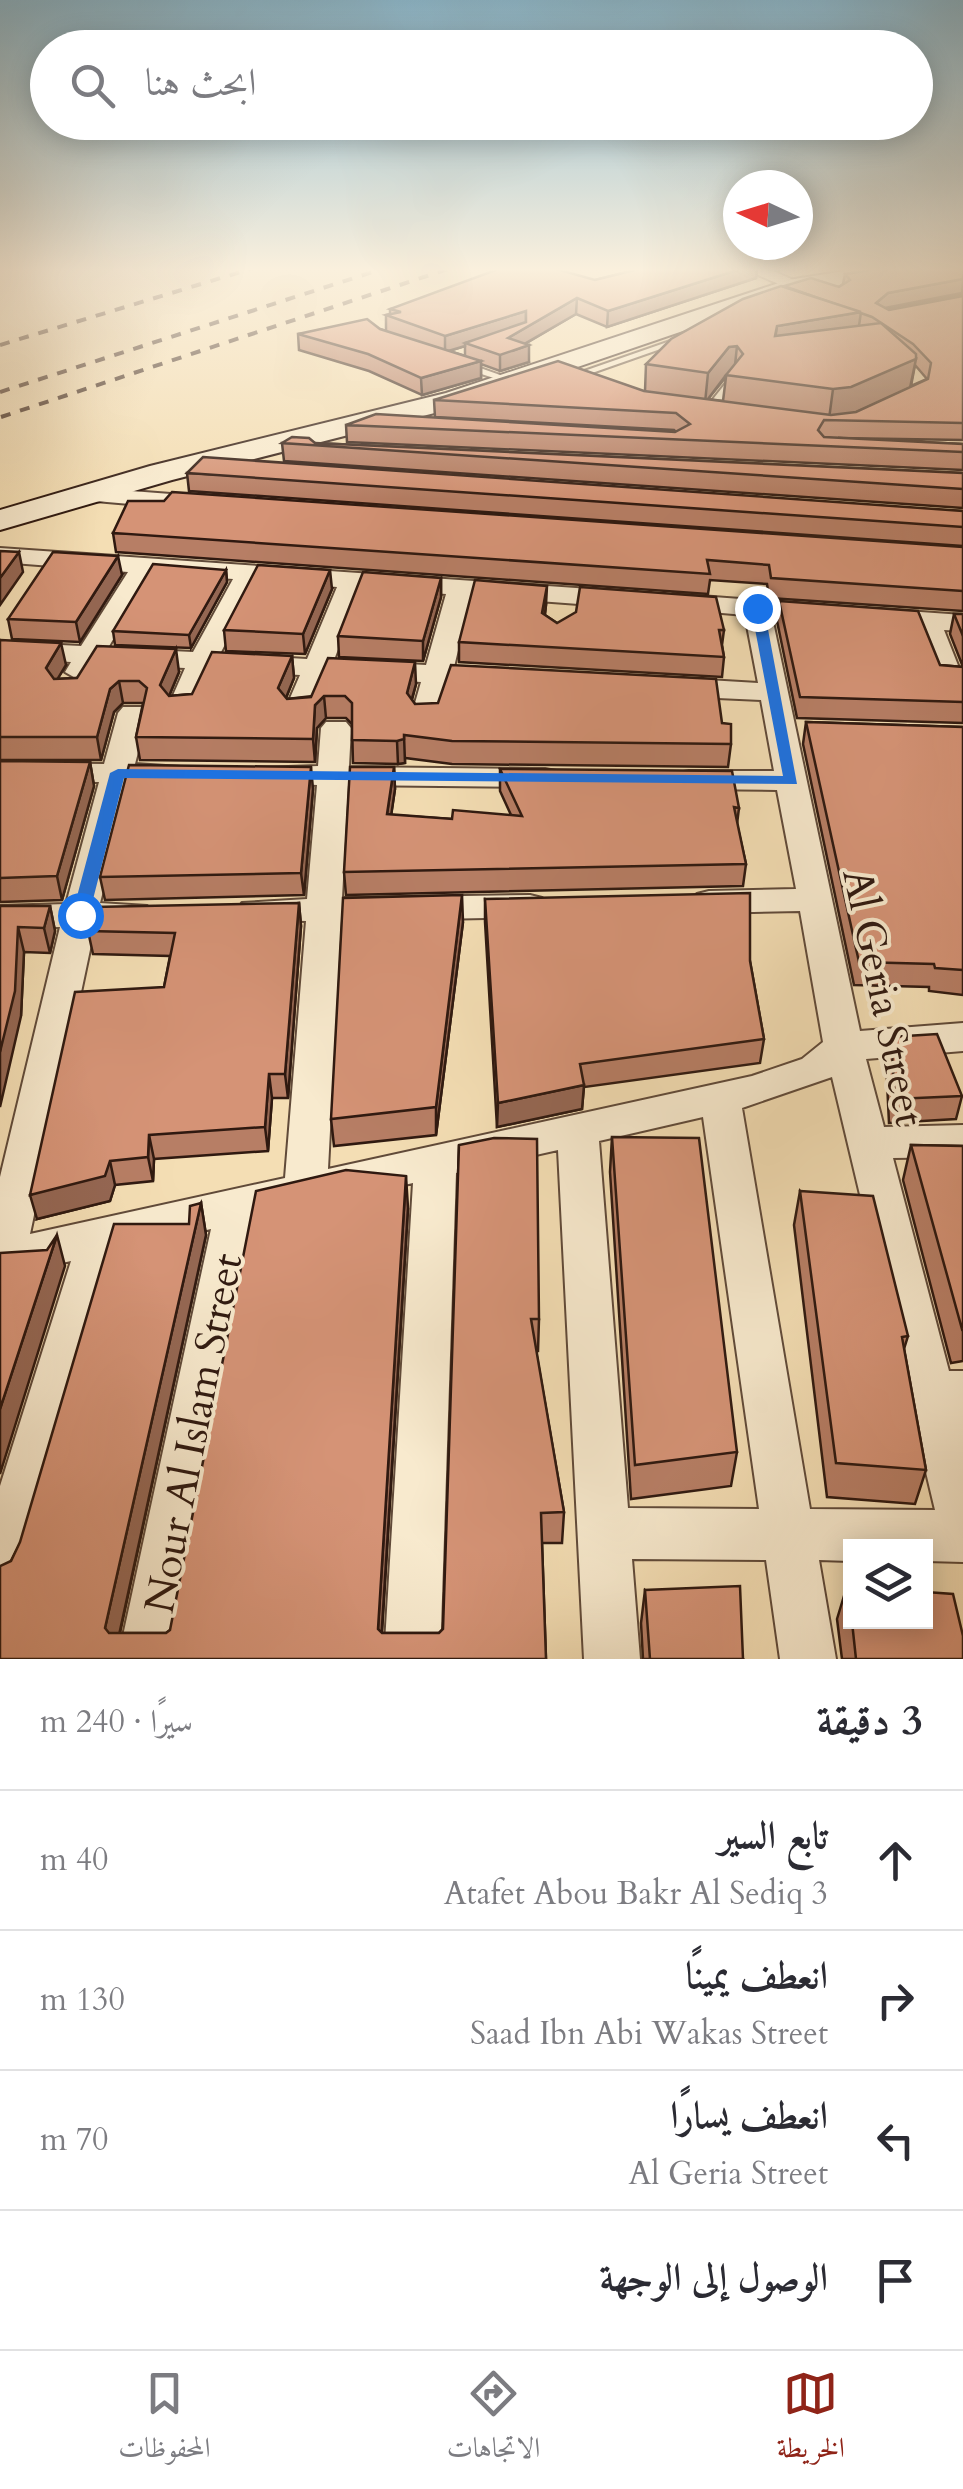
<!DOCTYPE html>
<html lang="ar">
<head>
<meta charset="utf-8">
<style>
  body { margin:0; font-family:Cardo,Amiri,serif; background:#f7f7f7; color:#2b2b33; direction:rtl }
  .controls { position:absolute; right:30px; bottom:30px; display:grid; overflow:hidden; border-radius:0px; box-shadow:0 5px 25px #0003 }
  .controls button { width:90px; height:90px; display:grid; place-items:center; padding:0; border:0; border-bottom:2px solid #e1e1e2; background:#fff; color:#2b2b33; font:50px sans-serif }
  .compass { position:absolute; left:723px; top:170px; width:90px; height:90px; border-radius:50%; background:#fff; box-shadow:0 5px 25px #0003; rotate:274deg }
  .stop { position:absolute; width:30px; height:30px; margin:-22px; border:8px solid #1a73e8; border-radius:50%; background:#fff }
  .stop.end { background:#1a73e8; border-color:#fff; box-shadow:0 2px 10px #0008 }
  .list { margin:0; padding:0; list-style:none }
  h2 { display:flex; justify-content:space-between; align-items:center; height:130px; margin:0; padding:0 40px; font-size:42px }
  h2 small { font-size:32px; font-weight:400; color:#7c7c81 }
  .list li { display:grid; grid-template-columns:65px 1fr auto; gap:30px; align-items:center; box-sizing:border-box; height:140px; padding:0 40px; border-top:2px solid #e1e1e2 }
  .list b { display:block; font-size:38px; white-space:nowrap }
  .list p { margin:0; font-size:32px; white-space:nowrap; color:#7c7c81 }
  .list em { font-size:32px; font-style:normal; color:#7c7c81 }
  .icon { flex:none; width:55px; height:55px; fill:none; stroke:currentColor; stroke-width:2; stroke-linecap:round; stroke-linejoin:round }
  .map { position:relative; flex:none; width:963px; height:1659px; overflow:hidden; direction:ltr }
  .search { position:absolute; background:#fff; box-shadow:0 5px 25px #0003; left:30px; right:30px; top:30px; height:110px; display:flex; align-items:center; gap:25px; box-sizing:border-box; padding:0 35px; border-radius:55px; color:#7c7c81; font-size:38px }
  .sheet { height:690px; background:#fff }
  nav { display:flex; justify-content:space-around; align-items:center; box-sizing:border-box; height:140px; border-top:2px solid #e1e1e2; background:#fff; font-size:28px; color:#7c7c81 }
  nav a { display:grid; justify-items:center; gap:5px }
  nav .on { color:#8f2418 }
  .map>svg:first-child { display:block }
</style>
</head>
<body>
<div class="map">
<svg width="963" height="1659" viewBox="0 0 963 1659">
  <rect width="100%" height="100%" fill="#f4deb4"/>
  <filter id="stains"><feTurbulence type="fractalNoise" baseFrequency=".002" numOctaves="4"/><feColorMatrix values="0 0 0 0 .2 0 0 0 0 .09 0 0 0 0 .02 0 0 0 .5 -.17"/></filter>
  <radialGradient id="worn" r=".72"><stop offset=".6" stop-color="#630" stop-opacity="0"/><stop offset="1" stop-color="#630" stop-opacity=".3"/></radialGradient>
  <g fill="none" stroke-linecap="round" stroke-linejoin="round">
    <defs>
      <g id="lane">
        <path d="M679 338 686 340 575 379 567 377Z"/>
        <path d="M460 363H466L517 381 509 383 460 367Z"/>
        <path d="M729 379 737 381 712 412H706V408Z"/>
      </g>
      <g id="street">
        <path d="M740 267H764L805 285 790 289Z"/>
        <path d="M92 488 210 497 222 504 210 511 84 500 80 495 84 490Z"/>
        <path d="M0 548 619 591 632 599 619 607 471 596 454 667 500 671 504 677 500 683H449L436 723H416L411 717 421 682 327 676 309 718H289L284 712 300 675 212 670 192 715H172L167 709 185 668 98 664 89 678 79 680 65 672 71 662 0 658V642L81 646 128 572 0 562ZM152 573 233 579 193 652 108 648ZM258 581 337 587 307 659 220 654ZM361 588 446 594 426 665 334 660Z"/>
        <path d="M673 594 819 605 832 613 819 621 772 617 860 1031 963 1023V1051L866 1059 884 1127 963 1125V1157L893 1158 949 1371H963V1562L926 1561V1546H850V1561L819 1560 836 1659H780L766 1560 632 1559 640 1659H584L558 1150 456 1173 440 1659H384L413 1183 257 1219 174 1659H118L211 1229 119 1250 27 1571 19 1590 0 1598V1486L71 1261 0 1277V1177L60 927 0 928V906L66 904 99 782 0 781V763L104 764 118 713 123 707H143L148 713 135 764 181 767 185 774 181 781 130 783 100 903 147 906 152 914 147 922 95 926 30 1234 285 1178 306 921 242 919 237 911 242 903 307 899 317 785 258 782 254 775 258 768 318 766 321 728 326 722H346L351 728 349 767 545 769 556 771 561 778 556 785 545 787 348 785 342 898 530 895 542 898 547 906 542 914 530 917 341 921 328 1169 752 1076 802 1059 823 1042 800 911 709 913 697 910 692 902 697 894 709 891 796 889 777 790 689 789 678 787 673 780 678 773 689 771H774L761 700 674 696 664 693 660 687 664 681 674 678 758 683 745 615 664 608 660 602ZM832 1077 935 1510 810 1509 742 1108ZM703 1117 759 1509 628 1508 599 1141Z"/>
        <path d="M878 609 963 615V631L944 630 963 678 959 684H939L917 628 869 623 865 617 869 611Z"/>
      </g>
      <path id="secondary" d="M870 267H928L917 274 800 291 466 405 172 480 0 530V510L150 466 446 393 788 280Z"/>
    </defs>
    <use href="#lane" stroke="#604a39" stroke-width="4"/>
    <use href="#street" stroke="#604a39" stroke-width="4"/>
    <use href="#secondary" stroke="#2f1910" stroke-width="4"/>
    <use href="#lane" fill="#f8eace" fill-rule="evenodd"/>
    <use href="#street" fill="#f8eace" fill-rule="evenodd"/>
    <use href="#secondary" fill="#f8eace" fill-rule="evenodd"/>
    <g stroke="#2f1910" stroke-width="4" stroke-dasharray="10 10" stroke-linecap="butt">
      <path d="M0 345 257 267"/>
      <path d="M0 392 388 267"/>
      <path d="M1 417 454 267"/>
    </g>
  </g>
  <g fill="#b77e65" stroke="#2f1910" stroke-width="2.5" fill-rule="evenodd">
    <path d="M647 267H757L756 278 607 327 576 314 525 344 529 362 500 371 481 364V378L422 395 369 371 299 350 298 334 380 329 386 331V315L390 314V309L595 280ZM465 346V356L449 351Z"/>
    <path d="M759 267H790L778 271Z"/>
    <path d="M963 267V294L886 308 889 310 963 296V440L838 438 963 444V470L347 442 346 425 676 432 674 430 435 417 434 400 645 391 646 364 839 287 843 284 845 274ZM915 365 927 379 911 386ZM726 377 723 401 708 399Z"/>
    <path d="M282 443H315L963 473V508L284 461Z"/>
    <path d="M187 473 963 511V546L189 491Z"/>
    <path d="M113 533 963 547V611L769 598 767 584 710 580 708 594 116 552Z"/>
    <path d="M226 570 227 582 191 648 115 645 113 631Z"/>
    <path d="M122 575 80 642 12 639 8 619Z"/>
    <path d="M441 578V597L423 661 339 657 338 636Z"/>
    <path d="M332 589 305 654 226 651 224 630Z"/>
    <path d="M779 601 940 665 963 667 950 634 954 614H963V723L797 718 777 621Z"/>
    <path d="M546 605 545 615 557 623 724 630 722 645 724 657 722 677 459 662V642Z"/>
    <path d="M0 640 66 665 57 679 179 672 169 696 192 694 292 656 294 678 286 698 287 699 416 684 412 700 415 704 722 723 731 744 728 767 452 764 405 758V763L398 764 353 763 352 724 346 718H326L317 728 315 762 140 760 136 737 143 703H123L114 712 101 760H0Z"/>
    <path d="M806 722 963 727V995L929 991V987L854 985 803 744Z"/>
    <path d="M0 761 90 762 94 786 62 900 0 902Z"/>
    <path d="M394 767 395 789 391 815 452 819 511 815 500 791V769L739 808 737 824 746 864 743 886 346 895 344 872Z"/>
    <path d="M313 789 304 895 105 900 100 877Z"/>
    <path d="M485 899 750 961 764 1039 760 1063 584 1087 582 1109 497 1127 485 922Z"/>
    <path d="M299 903 301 926 288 1098H272L268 1151 154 1159 153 1181 115 1185 110 1201 37 1219 164 987 170 956 93 954 88 931Z"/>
    <path d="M0 906H50L55 931 50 953 24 952 21 1016Z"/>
    <path d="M463 922 436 1135 334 1146 331 1119Z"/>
    <path d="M891 1037 962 1096 956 1119 889 1123 886 1061Z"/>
    <path d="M612 1137 737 1452 731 1486 631 1499 610 1172Z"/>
    <path d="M459 1145 539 1319 538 1351H536L564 1512 562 1543H542L546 1659H0L11 1561 201 1203 206 1235 120 1633H166L170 1630 408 1208 382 1633H439L443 1629Z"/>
    <path d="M911 1145 963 1146V1361L951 1363 903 1180Z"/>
    <path d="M800 1191 908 1336 904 1349 926 1470 915 1504 827 1497 794 1225Z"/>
    <path d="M847 1586 850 1587V1622H926L963 1659H842L837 1619Z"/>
    <path d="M645 1590 743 1659H643L641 1623Z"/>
  </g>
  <g fill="#956753" stroke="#2f1910" stroke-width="2.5">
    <path d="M747 267H757L756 278 607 327 608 311Z"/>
    <path d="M963 279 962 293 885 308 876 303 888 293Z"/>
    <path d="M577 298 576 314 512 351 529 345V362L500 371V355L508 338Z"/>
    <path d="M526 311V327L465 343V346L445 352V336Z"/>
    <path d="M861 312 857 340 773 354 777 326Z"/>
    <path d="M737 346 734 375H726L705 403 708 373 729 347Z"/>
    <path d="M916 359 910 388 846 417 829 419 833 389Z"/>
    <path d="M481 361V378L422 395 421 378Z"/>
    <path d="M19 552 23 572 0 605V578Z"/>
    <path d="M118 556 122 575 80 642 76 622Z"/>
    <path d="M226 570 227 582 191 648 189 635Z"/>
    <path d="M330 570 332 589 305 654 303 634Z"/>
    <path d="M441 578V597L423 661V641Z"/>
    <path d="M547 586 546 605 542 634V613Z"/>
    <path d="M61 643 66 665 51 690 46 668Z"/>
    <path d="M176 649 179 672 164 708 160 685Z"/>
    <path d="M292 656 294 678 281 710 278 688Z"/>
    <path d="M415 662 416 684 407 716V693Z"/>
    <path d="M119 681 123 703 114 712 101 760 97 737 110 689Z"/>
    <path d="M324 696 326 718 317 728 315 762 313 739 315 705Z"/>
    <path d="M404 735 405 763 398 764 397 741Z"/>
    <path d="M90 762 94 786 62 900 57 876Z"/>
    <path d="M311 767 313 789 304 895 301 873Z"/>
    <path d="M394 767 395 789 388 837 387 814Z"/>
    <path d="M462 895 463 922 436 1135V1107Z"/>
    <path d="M299 903 301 926 288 1098 285 1074Z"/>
    <path d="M50 906 55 931 50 953 44 928Z"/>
    <path d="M18 927 24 952 21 1016 0 1107V1052Z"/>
    <path d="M269 1074 272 1098 268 1151 265 1127Z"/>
    <path d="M584 1085 582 1109 497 1127 498 1103Z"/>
    <path d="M149 1135 154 1159 153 1181 148 1157Z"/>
    <path d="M110 1161 115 1185 110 1201 37 1219 30 1195Z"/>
    <path d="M406 1176 408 1208 380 1659 378 1629Z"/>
    <path d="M201 1203 206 1235 114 1658 105 1628Z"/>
    <path d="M57 1235 65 1266 0 1474V1409Z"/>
  </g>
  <g fill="#d59376" stroke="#2f1910" stroke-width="2.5">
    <path d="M504 267H549L595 280 647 267H747L608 311 577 298 508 338 529 345 500 355 465 343 526 322V311L445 336 386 315 401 312 390 309Z"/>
    <path d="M891 267H963V279L888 293 876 303 889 310 963 296V423L824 420 818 430 824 437 963 444V452L346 425 376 414 675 432 690 424 676 413 434 400 558 361 644 391 831 415 856 412 928 379 931 363 913 344 872 317 784 286 811 278 839 287 850 280 845 274Z"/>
    <path d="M781 286 861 312 777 326 775 336 881 323 916 354V359L851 387 833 389 726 375 743 354 737 346 729 347 708 373 646 364 671 339 743 299Z"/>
    <path d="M367 319 380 329 481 361 421 378 368 354 298 334Z"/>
    <path d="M292 437 309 438 315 443 963 473V489L282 443Z"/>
    <path d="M203 457 963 511V527L187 473Z"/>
    <path d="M172 492 963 547V591L771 578 769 565 707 560 710 574 113 533 128 501H164Z"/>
    <path d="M0 551 19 552 0 578Z"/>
    <path d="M53 552 118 556 76 622 8 619Z"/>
    <path d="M153 564 226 570 189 635 113 631Z"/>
    <path d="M258 565 330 570 303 634 224 630Z"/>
    <path d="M363 572 441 578 423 641 338 636Z"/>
    <path d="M475 580 547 586 542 613 557 623 576 612 580 587 716 597 724 630H719L724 657 459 642Z"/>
    <path d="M779 601 918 611 940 665 963 667V702L800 697Z"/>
    <path d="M954 614H963V636Z"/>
    <path d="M0 640 61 643 46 668 54 679 77 678 97 646 176 649 160 685 169 696 192 694 212 652 292 656 278 688 287 699 311 697 328 658 415 662 407 693 415 704 438 703 451 665 716 679 722 723 731 724V744L452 741 404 735V739L397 741 352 740V703L345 696H324L315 705 313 739 136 737 147 688 139 681H119L110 689 97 737H0Z"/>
    <path d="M806 722 963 727V970L935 968 934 964 859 962Z"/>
    <path d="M0 761 90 762 57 876 0 878Z"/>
    <path d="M129 765 311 767 301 873 100 877Z"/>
    <path d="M350 767H394L387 814 452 819 453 810 522 816 500 769 732 771 739 808 734 807 746 864 344 872Z"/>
    <path d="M750 893V961L764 1039 580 1064 584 1085 498 1103 485 899Z"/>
    <path d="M462 895 436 1107 331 1119 343 898Z"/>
    <path d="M299 903 285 1074H269L265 1127 149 1135 148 1157 110 1161 105 1176 30 1195 75 992 164 987 175 933 88 931 93 907Z"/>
    <path d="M0 906H50L44 928 18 927 15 991 0 1052Z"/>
    <path d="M937 1034 962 1096 895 1099 891 1037Z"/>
    <path d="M612 1137 699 1138 737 1452 635 1465Z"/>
    <path d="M494 1138 537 1139 539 1319H531L564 1512 541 1513 546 1659H0V1566L11 1561 20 1542 114 1224H189L190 1206 201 1203 105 1628 109 1633H166L170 1630 256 1191 346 1170 406 1176 378 1629 382 1633H439L443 1629 459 1145Z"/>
    <path d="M911 1145 963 1146V1328L962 1329Z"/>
    <path d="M800 1191 873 1196 908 1336 902 1337 926 1470 836 1463Z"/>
    <path d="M57 1235 0 1409V1253L47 1250Z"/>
    <path d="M740 1586 743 1659H650L645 1590Z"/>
    <path d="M847 1586 850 1587V1614Z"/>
    <path d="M926 1592 953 1594 963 1636V1659H856L852 1622H926Z"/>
  </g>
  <linearGradient id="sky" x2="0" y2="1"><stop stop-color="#89b8cf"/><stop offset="0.54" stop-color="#faf0dd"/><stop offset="1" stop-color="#faf0dd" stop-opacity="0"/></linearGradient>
  <rect width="963" height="499" fill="url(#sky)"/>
  <path fill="#1a73e8" d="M757 604 764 608 797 784 124 778 89 915 80 921 72 915 110 773 118 769 783 776 751 608Z"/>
  <g text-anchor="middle" stroke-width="8" stroke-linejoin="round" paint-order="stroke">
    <g font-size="42" fill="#2f1910" stroke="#f8eace">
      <text transform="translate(885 997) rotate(78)" y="15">Al Geria Street</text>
      <text transform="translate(192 1433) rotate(-79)" y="15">Nour Al Islam Street</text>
    </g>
  </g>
  <rect width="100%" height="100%" filter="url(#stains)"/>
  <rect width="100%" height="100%" fill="url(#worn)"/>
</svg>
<div class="controls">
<button><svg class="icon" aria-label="layers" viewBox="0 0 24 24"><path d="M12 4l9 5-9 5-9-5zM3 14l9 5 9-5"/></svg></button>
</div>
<svg class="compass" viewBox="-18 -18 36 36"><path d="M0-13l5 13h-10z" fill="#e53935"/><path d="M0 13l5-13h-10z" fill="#7c7c81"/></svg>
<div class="stop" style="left:80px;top:915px"></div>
<div class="stop end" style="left:757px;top:608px"></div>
<div class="search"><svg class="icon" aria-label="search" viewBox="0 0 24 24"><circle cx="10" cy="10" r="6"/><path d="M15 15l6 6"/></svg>ابحث هنا</div>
</div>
<section class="sheet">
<h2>3 دقيقة<small>سيرًا · 240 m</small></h2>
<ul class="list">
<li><svg class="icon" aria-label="ahead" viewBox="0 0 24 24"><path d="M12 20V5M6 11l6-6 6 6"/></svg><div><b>تابع السير</b><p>Atafet Abou Bakr Al Sediq 3</p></div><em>40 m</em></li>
<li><svg class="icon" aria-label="right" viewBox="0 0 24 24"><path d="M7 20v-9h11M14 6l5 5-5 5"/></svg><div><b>انعطف يمينًا</b><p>Saad Ibn Abi Wakas Street</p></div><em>130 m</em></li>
<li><svg class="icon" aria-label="left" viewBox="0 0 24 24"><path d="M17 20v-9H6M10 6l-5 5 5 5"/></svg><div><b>انعطف يسارًا</b><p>Al Geria Street</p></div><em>70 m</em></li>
<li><svg class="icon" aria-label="arrive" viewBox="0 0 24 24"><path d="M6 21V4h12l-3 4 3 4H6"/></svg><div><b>الوصول إلى الوجهة</b></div></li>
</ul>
</section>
<nav>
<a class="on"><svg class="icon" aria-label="map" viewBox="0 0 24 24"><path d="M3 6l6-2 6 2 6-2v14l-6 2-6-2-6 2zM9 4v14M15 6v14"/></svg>الخريطة</a>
<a><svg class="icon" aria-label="directions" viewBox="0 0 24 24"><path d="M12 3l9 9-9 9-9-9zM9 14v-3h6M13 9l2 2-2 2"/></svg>الاتجاهات</a>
<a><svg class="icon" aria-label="saved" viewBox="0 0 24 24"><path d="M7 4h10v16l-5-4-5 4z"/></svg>المحفوظات</a>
</nav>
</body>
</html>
